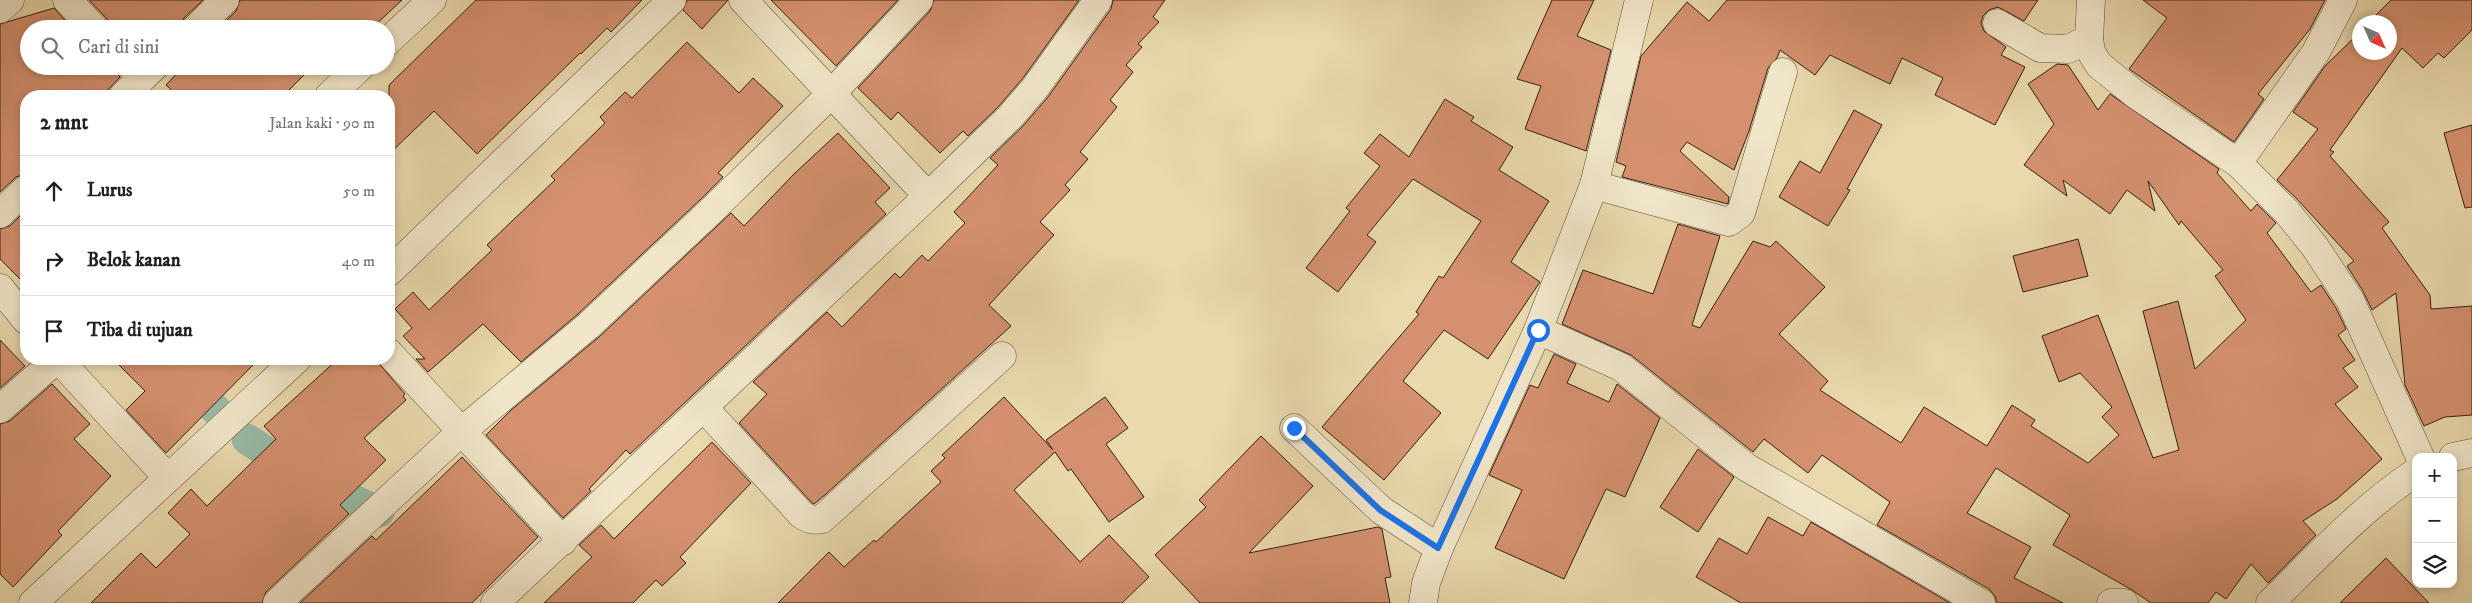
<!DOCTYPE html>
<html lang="id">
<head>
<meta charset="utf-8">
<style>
  body { margin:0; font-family:"IM FELL DW Pica",serif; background:#f2f2f2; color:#202124 }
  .controls { position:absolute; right:15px; bottom:15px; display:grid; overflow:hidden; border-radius:10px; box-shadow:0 2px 8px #0003 }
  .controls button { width:45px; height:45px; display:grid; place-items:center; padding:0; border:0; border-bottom:1px solid #e0e0e0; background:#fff; color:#202124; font:25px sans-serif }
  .compass { position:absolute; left:2352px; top:15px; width:45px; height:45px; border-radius:50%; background:#fff; box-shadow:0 2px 8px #0003; rotate:135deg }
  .stop { position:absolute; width:15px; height:15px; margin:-11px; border:4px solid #1a73e8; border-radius:50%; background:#fff }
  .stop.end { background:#1a73e8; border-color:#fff; box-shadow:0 1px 5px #0008 }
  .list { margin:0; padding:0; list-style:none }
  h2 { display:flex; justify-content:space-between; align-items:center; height:65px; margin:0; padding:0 20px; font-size:21px }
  h2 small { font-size:16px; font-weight:400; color:#757577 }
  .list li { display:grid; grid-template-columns:32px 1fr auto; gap:15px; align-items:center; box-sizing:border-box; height:70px; padding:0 20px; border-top:1px solid #e0e0e0 }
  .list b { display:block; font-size:19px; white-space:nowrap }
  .list em { font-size:16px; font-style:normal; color:#757577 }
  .icon { flex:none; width:28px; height:28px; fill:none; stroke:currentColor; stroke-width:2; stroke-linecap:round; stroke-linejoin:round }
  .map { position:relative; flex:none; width:2472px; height:603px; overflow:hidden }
  .search { position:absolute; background:#fff; box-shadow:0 2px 8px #0003; left:20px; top:20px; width:375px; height:55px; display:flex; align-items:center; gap:12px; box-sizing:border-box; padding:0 18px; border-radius:28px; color:#757577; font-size:19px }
  .panel { position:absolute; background:#fff; box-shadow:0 2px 8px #0003; left:20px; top:90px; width:375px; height:275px; border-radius:20px }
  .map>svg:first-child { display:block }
</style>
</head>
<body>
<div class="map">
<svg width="2472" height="603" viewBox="0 0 2472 603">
  <rect width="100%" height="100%" fill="#e9d9ad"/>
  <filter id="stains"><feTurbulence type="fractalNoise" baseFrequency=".004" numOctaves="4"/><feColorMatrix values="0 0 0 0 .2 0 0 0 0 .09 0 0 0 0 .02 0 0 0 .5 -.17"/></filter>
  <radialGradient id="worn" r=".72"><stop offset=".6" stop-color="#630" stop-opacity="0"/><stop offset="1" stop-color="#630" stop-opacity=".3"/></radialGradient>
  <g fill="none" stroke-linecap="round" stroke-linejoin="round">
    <g stroke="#99bba5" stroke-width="31">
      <path d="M165 359 224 418"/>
      <path d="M247 439 301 475 379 512"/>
    </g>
  </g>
  <g fill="#d5916f" stroke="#322011">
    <path d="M89 0H203L184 18 180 29H110L107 19Z"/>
    <path d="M240 0H402L371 29H218L236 11Z"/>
    <path d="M476 0H642L611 32 607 28 581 54 580 53 477 154 434 111 389 154V85Z"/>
    <path d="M687 0H728L702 29 683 10Z"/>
    <path d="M771 0H898L836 66Z"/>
    <path d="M934 0H1079L1023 78 999 106 968 136 963 131 940 153 898 112 891 120 858 88 930 11Z"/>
    <path d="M1113 0H1165L1153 17 1159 22 1138 44 1142 47 1126 65 1133 72 1110 100 1117 107 1080 152 1088 159 1065 185 1070 190 1040 222 1054 235 989 305 1011 326 826 494 814 504 812 503 739 423 767 394 753 382 827 312 842 327 895 273 900 278 922 255 928 261 965 223 954 212 998 165 990 158 1022 127 1048 97 1111 9Z"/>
    <path d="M1552 0H1594L1577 36 1611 50 1586 151 1525 129 1541 86 1517 79Z"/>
    <path d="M1727 0H2038L2024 21 1998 7 1989 10 1983 16 1981 23 1984 31 2006 47 2001 55 2025 67 1995 125 1935 95 1943 78 1902 58 1890 84 1830 55 1815 75 1780 50 1777 58 1768 68 1749 131 1734 170 1687 142 1680 151 1729 197 1728 204 1622 177 1626 166 1616 162 1641 56 1687 2 1709 21Z"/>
    <path d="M2143 0H2325L2310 29 2258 94 2264 99 2234 142 2129 69 2167 18Z"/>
    <path d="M2391 0H2472V30L2444 58 2438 53 2423 68 2402 48 2330 150 2334 152 2330 156 2389 222 2382 228 2430 295 2431 309 2472 306V415L2445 417 2424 426 2405 385 2396 293 2372 310 2363 291 2347 266 2354 261 2296 198 2277 180 2318 129 2293 112 2325 66 2360 32V52H2390V22H2369Z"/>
    <path d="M54 8 73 29H29V66H112L120 77 102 96H26V174L16 177 0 192V24Z"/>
    <path d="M687 42 739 93 753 78 783 106 718 173 723 177 702 198 578 314 521 362 483 324 428 372 416 359H425L403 336 412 328 395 309 413 292 429 310 492 250 487 245 555 180 551 176 605 123 600 117 625 92 632 98Z"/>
    <path d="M2057 64 2068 65 2098 110 2110 94 2219 169 2217 173 2251 211 2257 204 2276 223 2267 233 2311 292 2321 285 2336 308 2346 329 2338 335 2355 360 2343 368 2358 387 2335 404 2382 459 2337 499 2303 521 2316 535 2268 583 2251 564 2226 599 2216 592 2208 603H2151L2132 590 2053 545 2070 515 1996 468 1967 513 2031 547 2014 578 2063 603H1997L1995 596 1989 589 1877 525 1890 502 1822 455 1808 473 1764 439 1753 452 1631 355 1562 324 1583 270 1653 294 1678 224 1720 236 1692 325 1700 328 1753 241 1770 247 1776 241 1825 287 1779 334 1828 381 1820 390 1901 443 1924 407 1987 446 2012 405 2035 420 2031 426 2088 463 2119 435 2102 417 2112 407 2080 373 2059 382 2042 336 2098 315 2153 458 2179 450 2143 311 2178 301 2195 369 2246 320 2215 276 2223 270 2181 221 2179 225 2148 181 2155 211 2127 190 2110 214 2063 180 2067 196 2024 165 2054 124 2028 84Z"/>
    <path d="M184 66H313L283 96H178L166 85Z"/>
    <path d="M1445 99 1474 117 1471 121 1513 147 1499 170 1549 201 1511 262 1540 282 1488 359 1444 330 1403 381 1441 413 1384 480 1322 427 1419 314 1416 312 1439 276 1443 278 1481 221 1413 179 1367 235 1376 242 1338 292 1306 268 1350 211 1346 208 1380 166 1364 153 1380 134 1409 157Z"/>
    <path d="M1854 110 1882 125 1847 189 1850 190 1828 226 1779 197 1800 161 1820 173Z"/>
    <path d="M2472 125V207L2465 208 2444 133Z"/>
    <path d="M838 133 890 188 875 202 886 214 630 454 626 450 589 489 591 491 563 518 486 435 510 411 599 337 731 213 744 226 794 174Z"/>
    <path d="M26 210V285L0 259V229L10 226Z"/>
    <path d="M2078 239 2088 276 2023 292 2013 256Z"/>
    <path d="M0 340 25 366 0 388Z"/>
    <path d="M1554 354 1576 364 1567 383 1609 402 1617 384 1660 418 1625 497 1606 489 1564 579 1495 548 1522 490 1489 475 1530 385 1538 388Z"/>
    <path d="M113 359H259L166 453 126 410 145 391Z"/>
    <path d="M338 359H375L405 394 403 396 406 400 364 438 386 460 340 505 349 514 266 592 262 603H91L141 553 156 568 190 534 168 513 191 489 207 506 276 439 264 426Z"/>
    <path d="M52 384 90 424 74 439 111 476 58 531 62 535 13 587 0 574V424L10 421Z"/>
    <path d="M1004 397 1053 450 1046 440 1105 397 1128 428 1106 444 1144 497 1109 522 1071 469 1068 471 1055 452 1014 490 1080 562 1109 535 1149 577 1122 603H778L829 552 844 567 874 540 876 542 941 482 931 471 945 458 942 455Z"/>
    <path d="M1261 436 1313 486 1249 553 1378 527 1382 529 1391 577 1385 578 1390 603H1200L1155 555 1206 507 1199 500Z"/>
    <path d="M712 442 751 483 680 557 686 563 662 586 656 580 633 603H544L592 557 579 545 601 525 614 539Z"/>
    <path d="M1698 449 1734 477 1698 532 1660 507Z"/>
    <path d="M462 457 538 537 472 603H300L372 536 376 540Z"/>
    <path d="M1768 517 1803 536 1811 522 1950 603H1741L1696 577 1719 538 1747 554Z"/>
    <path d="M2386 558 2429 603H2340Z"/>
  </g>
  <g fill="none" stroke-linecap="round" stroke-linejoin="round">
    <defs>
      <g id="minor">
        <path d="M67 0 95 29"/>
        <path d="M2091 0 2089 39 2091 52 2099 65 2135 94 2238 163 2287 212 2315 247 2350 300 2420 457"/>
        <path d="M0 9 10 0"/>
        <path d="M1997 23 2040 48 2068 49 2089 39"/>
        <path d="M195 29 225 0"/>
        <path d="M386 43 432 0"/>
        <path d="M131 66 142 78 155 66"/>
        <path d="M123 96 142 78"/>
        <path d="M329 96 361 66"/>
        <path d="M2238 163 2316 52 2343 0"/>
        <path d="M1594 185 1729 222 1741 213 1783 72"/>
        <path d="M928 196 1010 117 1035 88 1098 0"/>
        <path d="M0 214 26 189"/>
        <path d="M389 272 672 0"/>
        <path d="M0 288 26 320"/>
        <path d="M1538 330 1621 367 1746 467 1981 603"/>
        <path d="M389 353 563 541"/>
        <path d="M58 359 168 478"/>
        <path d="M704 408 801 514C808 519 813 521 822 519L1002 356"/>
        <path d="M0 409 57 359"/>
        <path d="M1294 428 1381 510 1439 548"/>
        <path d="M2453 457 2472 453"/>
        <path d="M33 603 297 359"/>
        <path d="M277 603 462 431 588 326 713 209 832 93 919 0"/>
        <path d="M495 603 928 196 743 0"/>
        <path d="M1423 603 1426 583 1439 548 1538 330 1594 185 1639 0"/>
        <path d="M2111 603H2124"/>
        <path d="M2270 603C2316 558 2362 508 2416 472"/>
      </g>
    </defs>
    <use href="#minor" stroke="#604e38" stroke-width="29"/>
    <use href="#minor" stroke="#f1e6ca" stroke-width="28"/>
  </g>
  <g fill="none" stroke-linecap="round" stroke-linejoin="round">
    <path stroke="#1a73e8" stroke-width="6" d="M1294 428 1380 510 1438 548 1538 330"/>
  </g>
  <rect width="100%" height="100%" filter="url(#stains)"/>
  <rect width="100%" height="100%" fill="url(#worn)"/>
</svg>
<div class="controls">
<button>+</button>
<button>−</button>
<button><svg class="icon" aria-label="layers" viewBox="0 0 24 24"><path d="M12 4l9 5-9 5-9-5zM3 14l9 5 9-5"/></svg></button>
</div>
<svg class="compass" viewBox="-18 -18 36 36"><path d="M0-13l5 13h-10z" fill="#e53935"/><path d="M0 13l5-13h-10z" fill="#757577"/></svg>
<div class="stop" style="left:1538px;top:330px"></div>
<div class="stop end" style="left:1294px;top:428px"></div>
<div class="search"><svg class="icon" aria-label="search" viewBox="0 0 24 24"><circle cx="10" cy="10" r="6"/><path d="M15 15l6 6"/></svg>Cari di sini</div>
<section class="panel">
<h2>2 mnt<small>Jalan kaki · 90 m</small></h2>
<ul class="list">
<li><svg class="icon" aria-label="ahead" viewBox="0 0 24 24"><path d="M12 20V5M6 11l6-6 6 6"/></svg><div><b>Lurus</b></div><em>50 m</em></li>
<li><svg class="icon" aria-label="right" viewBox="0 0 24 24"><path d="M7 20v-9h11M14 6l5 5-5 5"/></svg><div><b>Belok kanan</b></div><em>40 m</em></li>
<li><svg class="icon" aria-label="arrive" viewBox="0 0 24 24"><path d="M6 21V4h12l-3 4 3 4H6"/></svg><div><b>Tiba di tujuan</b></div></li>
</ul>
</section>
</div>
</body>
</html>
